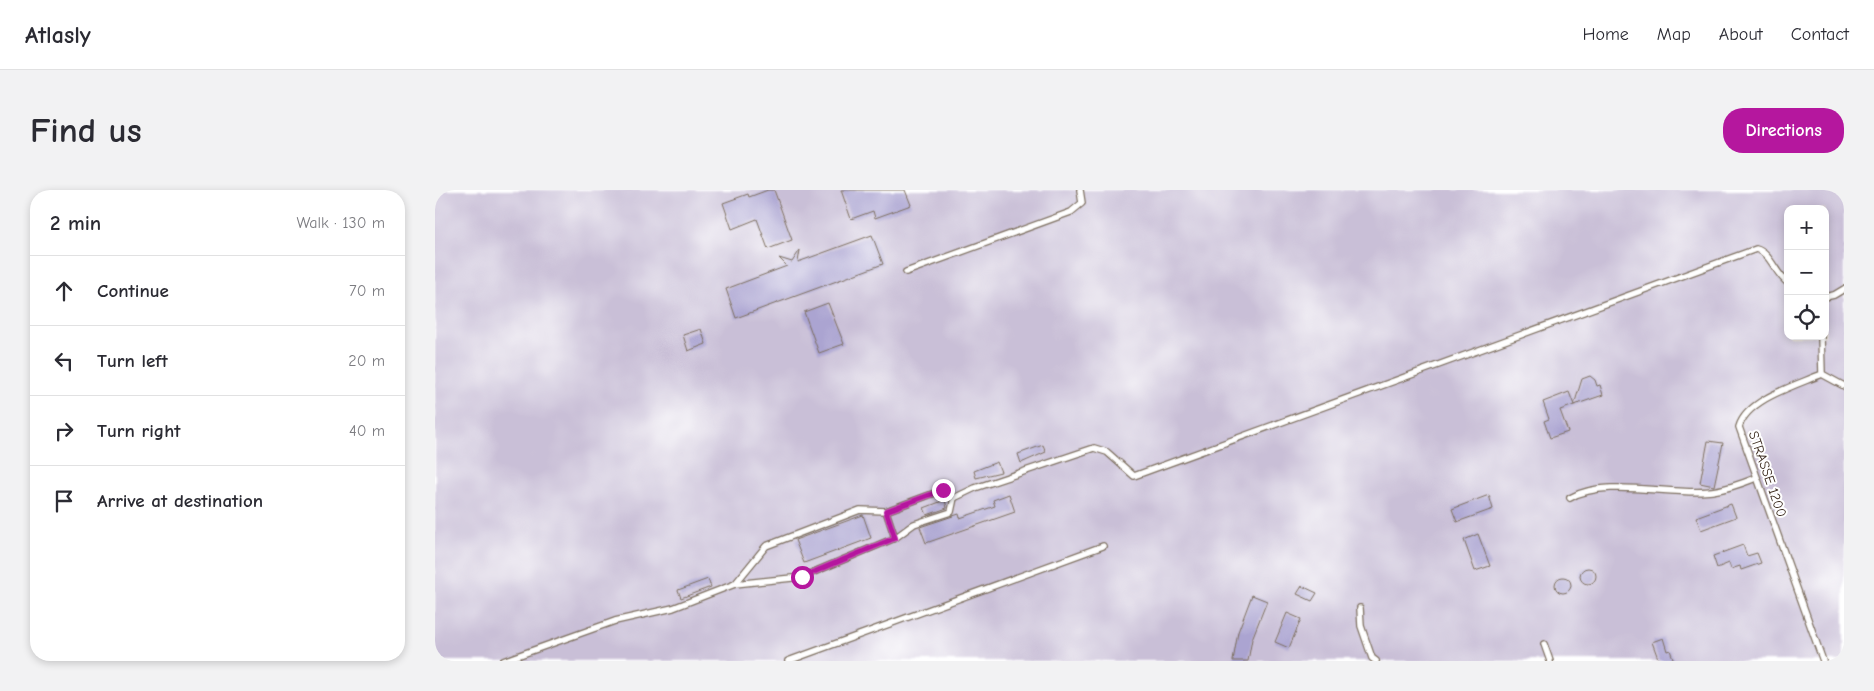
<!DOCTYPE html>
<html lang="en">
<head>
<meta charset="utf-8">
<style>
  body { margin:0; font-family:"Comic Neue",sans-serif; background:#f2f2f3; color:#2b2b33 }
  .controls { position:absolute; right:15px; top:15px; display:grid; overflow:hidden; border-radius:10px; box-shadow:0 2px 8px #0003 }
  .controls button { width:45px; height:45px; display:grid; place-items:center; padding:0; border:0; border-bottom:1px solid #e1e1e2; background:#fff; color:#2b2b33; font:25px sans-serif }
  .stop { position:absolute; width:15px; height:15px; margin:-11px; border:4px solid #b5179e; border-radius:50%; background:#fff }
  .stop.end { background:#b5179e; border-color:#fff; box-shadow:0 1px 5px #0008 }
  .list { margin:0; padding:0; list-style:none }
  h2 { display:flex; justify-content:space-between; align-items:center; height:65px; margin:0; padding:0 20px; font-size:21px }
  h2 small { font-size:16px; font-weight:400; color:#7c7c81 }
  .list li { display:grid; grid-template-columns:32px 1fr auto; gap:15px; align-items:center; box-sizing:border-box; height:70px; padding:0 20px; border-top:1px solid #e1e1e2 }
  .list b { display:block; font-size:19px; white-space:nowrap }
  .list em { font-size:16px; font-style:normal; color:#7c7c81 }
  .icon { flex:none; width:28px; height:28px; fill:none; stroke:currentColor; stroke-width:2; stroke-linecap:round; stroke-linejoin:round }
  .map { position:relative; flex:none; width:1409px; height:471px; overflow:hidden; border-radius:20px }
  header { display:flex; align-items:center; gap:30px; box-sizing:border-box; height:70px; padding:0 25px; background:#fff; border-bottom:1px solid #e1e1e2 }
  header strong { font-size:24px }
  nav { display:flex; gap:28px; margin-inline-start:auto; font-size:18px }
  .intro { display:flex; align-items:center; justify-content:space-between; box-sizing:border-box; height:120px; padding:0 30px }
  h1 { margin:0; font-size:35px }
  .button { padding:12px 22px; border-radius:20px; background:#b5179e; color:#fff; font-size:18px; font-weight:700 }
  main { display:flex; gap:30px; padding:0 30px }
  aside { flex:1; background:#fff; border-radius:20px; box-shadow:0 2px 8px #0003 }
  .map>svg:first-child { display:block }
</style>
</head>
<body>
<header>
<strong>Atlasly</strong>
<nav><a>Home</a><a>Map</a><a>About</a><a>Contact</a></nav>
</header>
<div class="intro"><h1>Find us</h1><a class="button">Directions</a></div>
<main>
<aside>
<h2>2 min<small>Walk · 130 m</small></h2>
<ul class="list">
<li><svg class="icon" aria-label="ahead" viewBox="0 0 24 24"><path d="M12 20V5M6 11l6-6 6 6"/></svg><div><b>Continue</b></div><em>70 m</em></li>
<li><svg class="icon" aria-label="left" viewBox="0 0 24 24"><path d="M17 20v-9H6M10 6l-5 5 5 5"/></svg><div><b>Turn left</b></div><em>20 m</em></li>
<li><svg class="icon" aria-label="right" viewBox="0 0 24 24"><path d="M7 20v-9h11M14 6l5 5-5 5"/></svg><div><b>Turn right</b></div><em>40 m</em></li>
<li><svg class="icon" aria-label="arrive" viewBox="0 0 24 24"><path d="M6 21V4h12l-3 4 3 4H6"/></svg><div><b>Arrive at destination</b></div></li>
</ul>
</aside>
<div class="map">
<svg width="1409" height="471" viewBox="0 0 1409 471">
  <rect width="100%" height="100%" fill="#fff"/>
  <filter id="ink" filterUnits="userSpaceOnUse"><feTurbulence type="fractalNoise" baseFrequency=".02" numOctaves="2"/><feDisplacementMap in="SourceGraphic" scale="10" xChannelSelector="R" yChannelSelector="G"/><feConvolveMatrix kernelMatrix="1 2 1 2 8 2 1 2 1" color-interpolation-filters="sRGB"/></filter>
  <filter id="wash" filterUnits="userSpaceOnUse"><feTurbulence type="fractalNoise" baseFrequency=".0096" numOctaves="4" result="noise"/><feDisplacementMap in="SourceGraphic" scale="20" xChannelSelector="R" yChannelSelector="G"/><feGaussianBlur stdDeviation="1.12" result="paint"/><feColorMatrix in="noise" values="0 0 0 0 0 0 0 0 0 0 0 0 0 0 0 0 0 1.4 0 .05"/><feComposite in="paint" operator="in"/></filter>
  <g filter="url(#wash)">
    <rect width="100%" height="100%" fill="#f4ebd5"/>
    <path fill="#c9bfd7" fill-rule="evenodd" d="M0 0H1409V471H0ZM1353 19H1390V146H1353Z"/>
    <g id="blocks">
      <g fill="#aba4d1">
        <path d="M333 0H339L357 50 333 59 322 29 297 39 288 13 313 4 314 7Z"/>
        <path d="M406 0H470L476 15 440 28 438 21 416 29Z"/>
        <path d="M437 45 448 74 301 128 291 99 352 76 344 68 357 72 365 60 363 72Z"/>
        <path d="M393 113 409 154 384 163 369 122Z"/>
        <path d="M266 139 271 154 253 161 248 145Z"/>
        <path d="M1155 186 1160 190 1162 196 1165 195 1168 205 1125 220 1133 242 1115 248 1109 231 1114 229 1108 212 1134 202 1139 215 1147 189Z"/>
        <path d="M1273 251 1288 253 1279 296 1265 293Z"/>
        <path d="M608 255 611 262 586 273 583 264Z"/>
        <path d="M562 272 566 282 541 288 539 281Z"/>
        <path d="M574 304 580 322 491 353 485 337 524 324 525 328 560 316 558 310Z"/>
        <path d="M1054 305 1058 319 1022 332 1017 319Z"/>
        <path d="M510 310 512 318 492 325 489 318Z"/>
        <path d="M1296 314 1301 327 1266 340 1261 327Z"/>
        <path d="M428 325 436 348 369 373 360 350Z"/>
        <path d="M1043 344 1055 376 1040 381 1029 350Z"/>
        <path d="M1308 355 1312 366 1322 363 1326 373 1306 380 1305 376 1296 379 1294 373 1282 378 1278 366Z"/>
        <circle cx="1153" cy="386" r="8"/>
        <circle cx="1128" cy="395" r="8"/>
        <path d="M273 389 276 397 246 408 243 400Z"/>
        <path d="M867 396 882 403 877 411 862 404Z"/>
        <path d="M817 405 832 411 817 449 813 471H798L803 442Z"/>
        <path d="M852 423 866 429 854 458 840 452Z"/>
        <path d="M1228 448 1232 461 1235 460 1239 471H1224L1217 452Z"/>
      </g>
    </g>
  </g>
  <g filter="url(#ink)">
    <use href="#blocks" fill-opacity="0" stroke="#7c6e5e" stroke-width="1"/>
    <g fill="none" stroke-linecap="round" stroke-linejoin="round">
      <defs>
        <g id="service">
          <path d="M471 82 636 22 647 13 645 0"/>
          <path d="M1390 107 1399 105 1409 99"/>
          <path d="M1386 146 1387 184C1362 195 1312 209 1304 237L1388 471"/>
          <path d="M1387 184 1409 196"/>
          <path d="M519 308 540 298 659 258 672 262 699 286 1321 59C1336 63 1340 84 1353 93"/>
          <path d="M1135 308C1170 287 1237 306 1277 301 1292 299 1306 294 1321 288"/>
          <path d="M451 321 460 348"/>
          <path d="M300 394 331 356 425 320 451 321 508 300 519 308"/>
          <path d="M925 418 926 436 937 468 941 471"/>
          <path d="M1109 454 1115 471"/>
          <path d="M68 471 180 431 238 418 300 394 367 387 460 348 479 334 516 322 519 308"/>
          <path d="M353 471 668 356"/>
        </g>
      </defs>
      <use href="#service" stroke="#7c6e5e" stroke-width="8"/>
      <use href="#service" stroke="#fff" stroke-width="5.5"/>
    </g>
  </g>
  <g fill="none" stroke-linecap="round" stroke-linejoin="round" filter="url(#ink)">
    <path stroke="#b5179e" stroke-width="6" d="M367 387 460 348 451 321 508 300"/>
  </g>
  <g text-anchor="middle" stroke-width="4" stroke-linejoin="round" paint-order="stroke">
    <g font-size="14" fill="#3b2a1e" stroke="#fff">
      <text transform="translate(1333 284) rotate(71)" y="5">STRASSE 1200</text>
    </g>
  </g>
</svg>
<div class="controls">
<button>+</button>
<button>−</button>
<button><svg class="icon" aria-label="locate" viewBox="0 0 24 24"><circle cx="12" cy="12" r="6"/><path d="M12 2v4M12 18v4M2 12h4M18 12h4"/></svg></button>
</div>
<div class="stop" style="left:367px;top:387px"></div>
<div class="stop end" style="left:508px;top:300px"></div>
</div>
</main>
</body>
</html>
